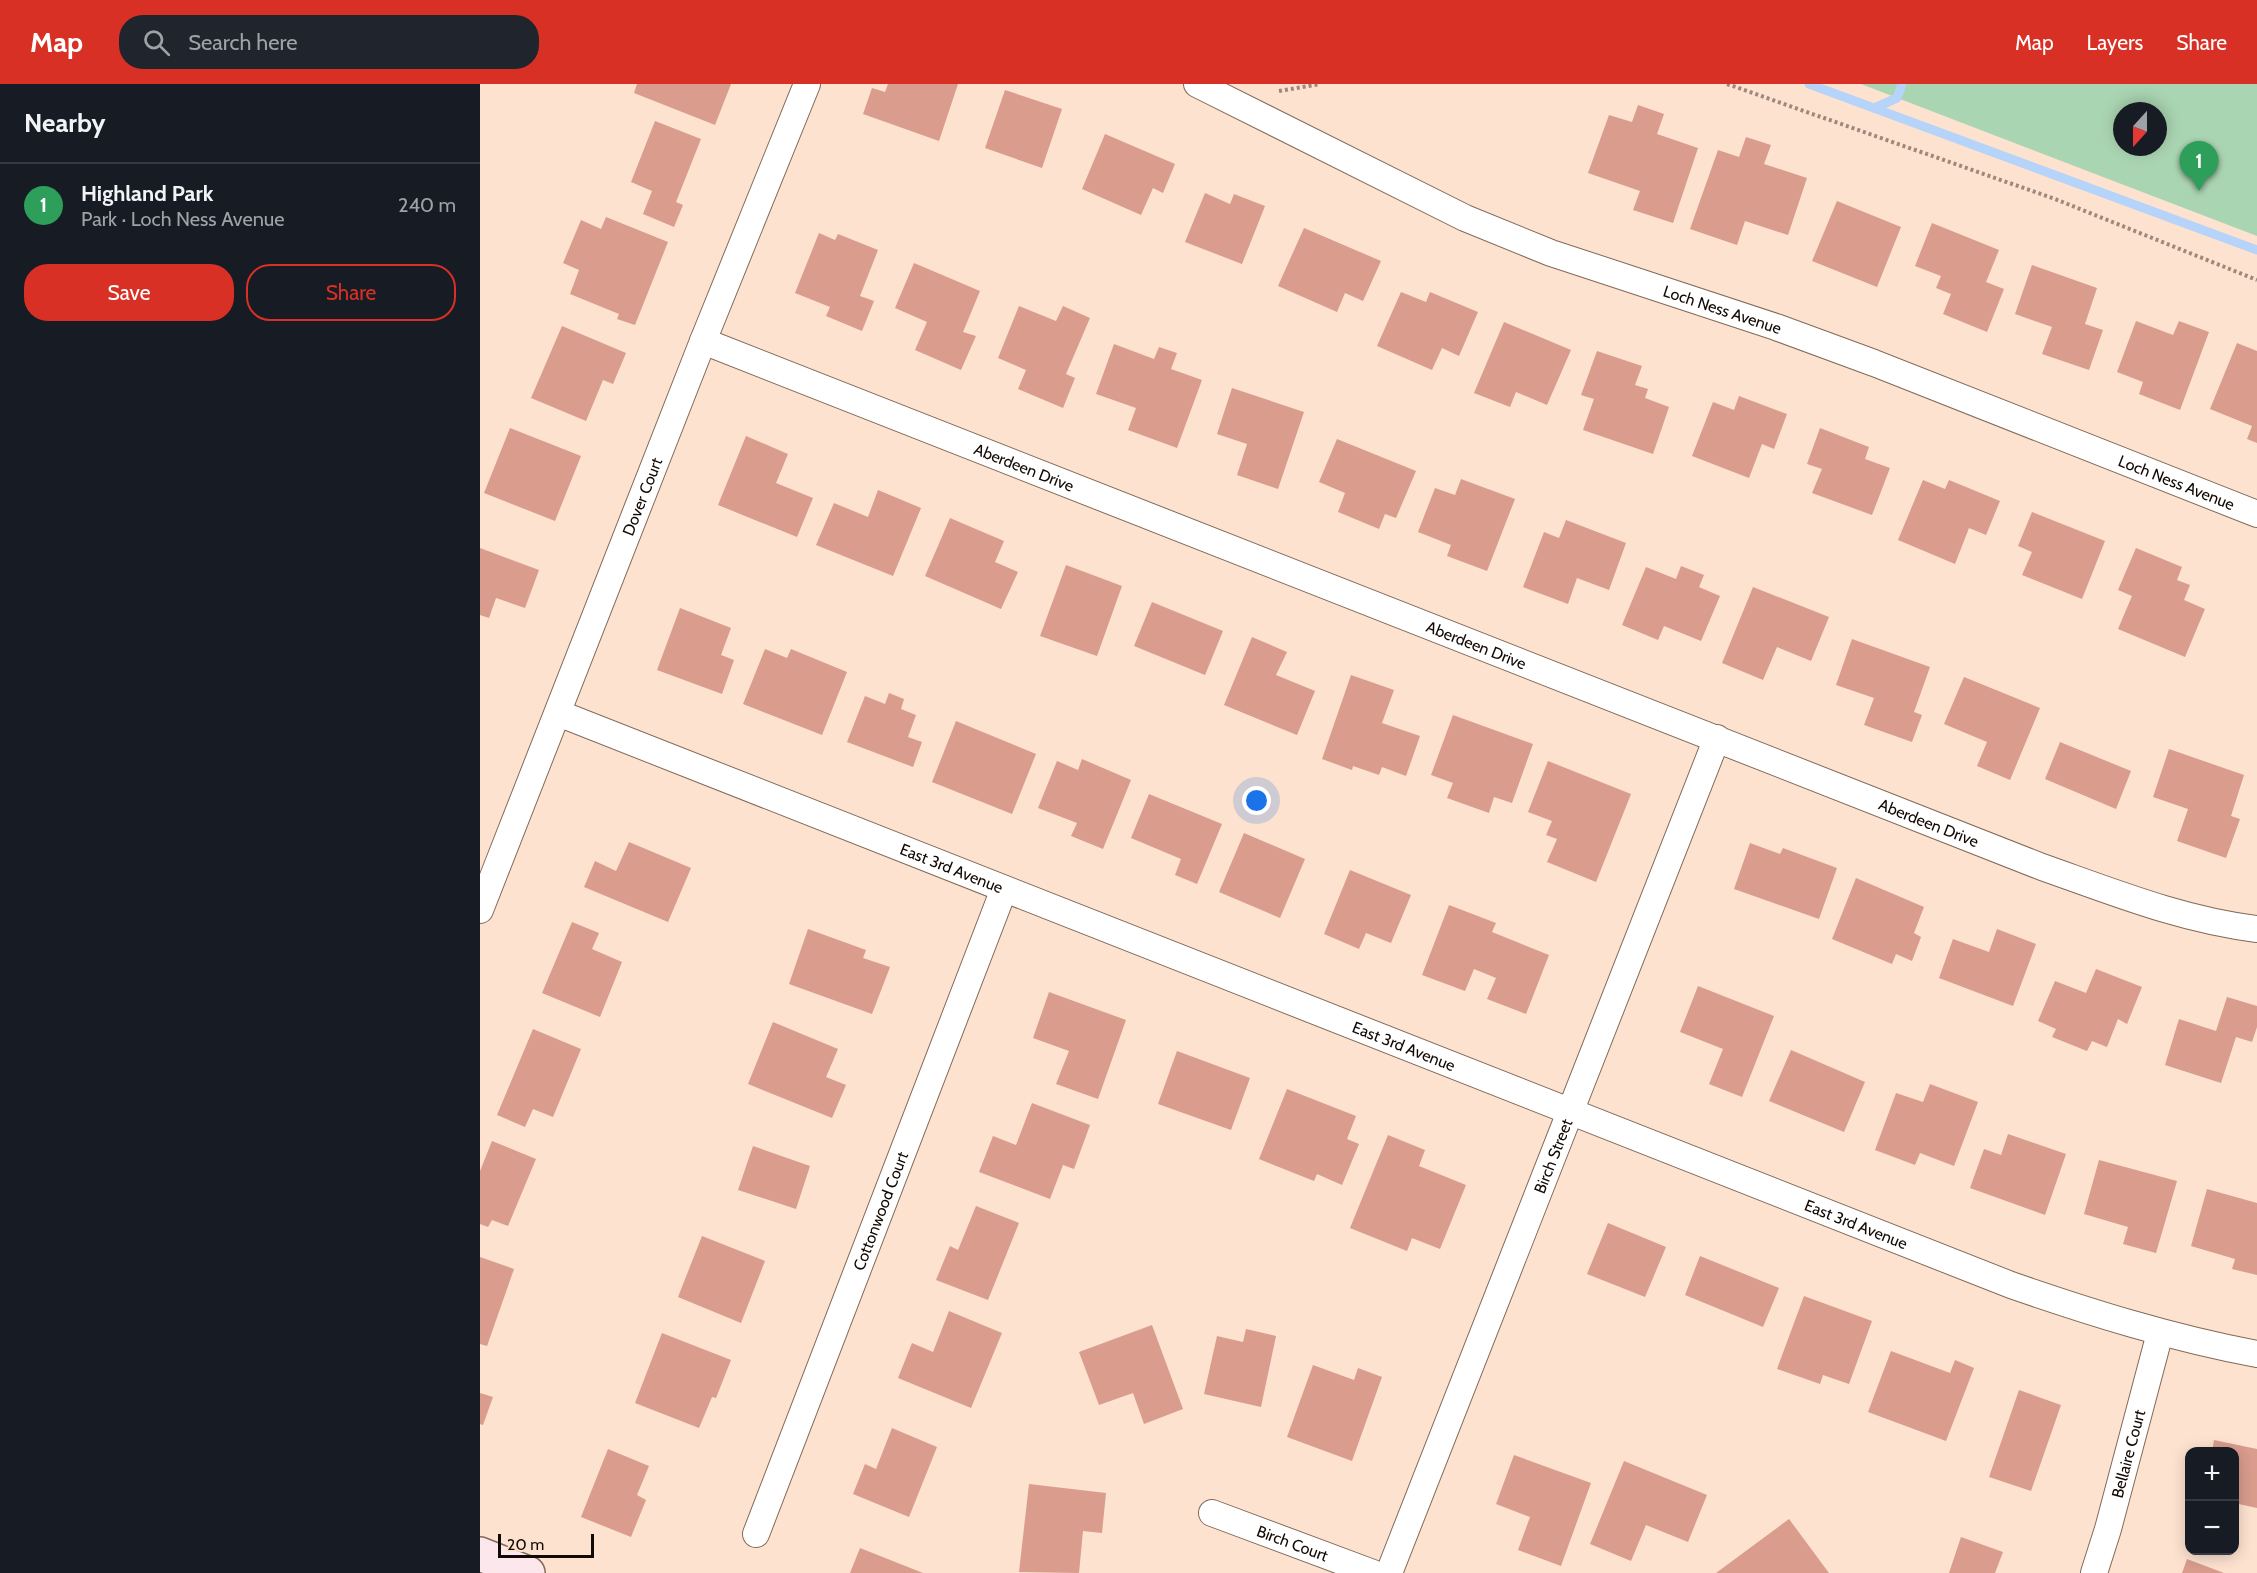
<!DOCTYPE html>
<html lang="en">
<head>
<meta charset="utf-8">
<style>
  body { margin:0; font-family:Cabin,sans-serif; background:#20242c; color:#f1f3f6 }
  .controls { position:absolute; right:18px; bottom:18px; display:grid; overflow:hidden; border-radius:12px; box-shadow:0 3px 15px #0003 }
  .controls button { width:54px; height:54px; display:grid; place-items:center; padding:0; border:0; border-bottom:2px solid #363941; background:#171b24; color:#f1f3f6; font:30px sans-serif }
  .compass { position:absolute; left:1633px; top:18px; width:54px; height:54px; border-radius:50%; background:#171b24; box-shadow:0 3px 15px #0003; rotate:201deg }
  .scale { position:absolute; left:18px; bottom:15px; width:96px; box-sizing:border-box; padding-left:6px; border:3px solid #120904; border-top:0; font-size:16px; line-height:21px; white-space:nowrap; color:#120904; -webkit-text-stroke:4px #fde2cf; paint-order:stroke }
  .you { position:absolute; left:777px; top:717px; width:21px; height:21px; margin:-15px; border:4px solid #fff; border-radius:50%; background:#1a73e8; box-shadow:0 0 0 9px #1a73e833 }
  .badge { display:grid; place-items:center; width:39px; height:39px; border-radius:50%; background:#d93025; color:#fff; font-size:20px; font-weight:700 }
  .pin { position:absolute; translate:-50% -50px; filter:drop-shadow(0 2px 3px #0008) }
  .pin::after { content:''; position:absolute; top:32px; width:21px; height:18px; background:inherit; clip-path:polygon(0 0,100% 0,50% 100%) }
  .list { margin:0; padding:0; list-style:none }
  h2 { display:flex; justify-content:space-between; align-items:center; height:78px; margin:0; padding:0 24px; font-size:26px }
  h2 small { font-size:20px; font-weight:400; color:#9ea1a6 }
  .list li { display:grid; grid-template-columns:39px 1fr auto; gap:18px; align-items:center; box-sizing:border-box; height:84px; padding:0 24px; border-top:2px solid #363941 }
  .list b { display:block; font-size:22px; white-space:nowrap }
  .list p { margin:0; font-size:20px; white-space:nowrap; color:#9ea1a6 }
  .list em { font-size:20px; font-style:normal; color:#9ea1a6 }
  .actions { display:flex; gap:12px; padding:18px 24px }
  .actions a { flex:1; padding:14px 0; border:2px solid #d93025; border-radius:24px; text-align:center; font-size:21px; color:#d93025 }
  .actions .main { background:#d93025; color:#fff }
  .icon { flex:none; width:33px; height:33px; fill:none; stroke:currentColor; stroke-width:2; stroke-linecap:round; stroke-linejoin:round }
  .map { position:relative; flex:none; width:1777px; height:1489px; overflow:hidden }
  header { display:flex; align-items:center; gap:36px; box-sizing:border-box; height:84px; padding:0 30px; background:#d93025; color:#fff }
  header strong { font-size:28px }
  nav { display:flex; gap:33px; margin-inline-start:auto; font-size:21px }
  .search { width:420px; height:54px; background:#20242c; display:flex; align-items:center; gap:15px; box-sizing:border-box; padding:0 21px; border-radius:24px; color:#9ea1a6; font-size:22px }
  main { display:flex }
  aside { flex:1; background:#171b24 }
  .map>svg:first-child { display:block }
</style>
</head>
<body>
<header>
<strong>Map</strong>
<div class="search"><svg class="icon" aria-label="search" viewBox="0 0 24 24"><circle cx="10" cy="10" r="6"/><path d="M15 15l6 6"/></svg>Search here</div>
<nav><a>Map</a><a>Layers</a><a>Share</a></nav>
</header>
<main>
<aside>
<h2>Nearby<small></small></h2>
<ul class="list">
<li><span class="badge" style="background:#2e9e5b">1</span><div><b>Highland Park</b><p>Park · Loch Ness Avenue</p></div><em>240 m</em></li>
</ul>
<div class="actions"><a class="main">Save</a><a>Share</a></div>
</aside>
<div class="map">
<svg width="1777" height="1489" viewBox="0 0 1777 1489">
  <rect width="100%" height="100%" fill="#fde2cf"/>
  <path fill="#aad5b2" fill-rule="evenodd" d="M1381 0H1777V152ZM1642 27H1678V63H1642Z"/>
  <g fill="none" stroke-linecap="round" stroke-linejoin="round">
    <g stroke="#b6d4f9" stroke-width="9">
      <path d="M1329 0 1777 166"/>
      <path d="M1394 24 1417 14 1422 0"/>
    </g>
  </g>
  <g fill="#d99c8d">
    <path d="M157 0H251L235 41 154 9Z"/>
    <path d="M408 0H478L459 57 383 30 392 4 405 8Z"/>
    <path d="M525 6 582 25 562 84 505 64Z"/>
    <path d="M1158 21 1184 30 1177 50 1218 64 1193 139 1153 126 1160 107 1108 89 1129 31 1152 38Z"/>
    <path d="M175 37 221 55 196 118 203 121 194 143 163 130 172 107 151 98Z"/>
    <path d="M625 50 695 80 683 109 673 104 661 131 602 105Z"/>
    <path d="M1266 53 1291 61 1284 80 1327 94 1308 151 1265 137 1257 161 1210 145 1238 66 1259 73Z"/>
    <path d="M725 109 750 120 754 110 785 122 762 180 705 158Z"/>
    <path d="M1357 117 1421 143 1397 203 1332 177Z"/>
    <path d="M126 133 188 158 155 241 137 235 139 230 90 210 99 186 83 179 101 136 121 145Z"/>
    <path d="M1452 139 1519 166 1506 198 1524 205 1507 248 1463 230 1471 210 1456 204 1461 192 1435 182Z"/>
    <path d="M824 144 901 177 883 217 865 209 857 228 798 202Z"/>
    <path d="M339 149 355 156 358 150 398 166 380 212 394 217 382 247 346 232 350 223 315 209Z"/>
    <path d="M434 179 500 207 483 248 496 252 481 286 435 266 447 238 415 224Z"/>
    <path d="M1552 181 1617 204 1605 240 1623 246 1609 286 1562 270 1572 243 1535 230Z"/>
    <path d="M921 208 946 218 950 208 998 228 979 272 962 264 952 286 897 262Z"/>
    <path d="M539 222 576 237 583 222 610 234 586 290 595 294 583 324 538 305 546 286 518 274Z"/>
    <path d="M1656 237 1693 251 1699 237 1729 248 1700 326 1659 310 1663 298 1637 288Z"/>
    <path d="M1024 238 1091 266 1067 321 1036 308 1030 323 994 309Z"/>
    <path d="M82 242 146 269 133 300 123 296 106 337 51 314Z"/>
    <path d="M1757 259 1777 267V359L1767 355 1772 342 1730 325Z"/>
    <path d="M634 260 674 275 679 263 697 269 691 285 722 296 697 364 648 346 656 324 616 310Z"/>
    <path d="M1117 267 1162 282 1155 301 1168 305 1165 314 1189 323 1173 370 1103 346 1114 315 1101 311Z"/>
    <path d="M752 304 824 328 798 405 757 391 767 360 737 350Z"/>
    <path d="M1259 312 1307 330 1294 365 1282 360 1269 394 1212 372 1233 318 1254 326Z"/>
    <path d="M30 344 101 372 75 437 4 409Z"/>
    <path d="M1340 344 1389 363 1385 375 1410 384 1392 431 1332 409 1342 385 1327 380Z"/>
    <path d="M266 352 308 370 296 399 333 414 317 453 238 421Z"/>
    <path d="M857 355 936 387 916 434 905 430 899 445 858 428 865 409 839 398Z"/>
    <path d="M981 395 1035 415 1007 487 967 472 971 461 938 448 955 404 975 411Z"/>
    <path d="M1443 396 1465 405 1469 396 1520 417 1506 451 1489 444 1475 480 1418 456Z"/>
    <path d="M398 406 441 424 413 492 336 461 354 419 388 433Z"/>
    <path d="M1552 428 1625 457 1602 515 1542 491 1552 468 1538 462Z"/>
    <path d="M470 434 524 457 515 478 538 488 521 525 445 492Z"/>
    <path d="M1086 436 1146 459 1129 506 1097 494 1088 520 1043 503 1064 448 1079 454Z"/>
    <path d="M0 464 59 486 45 524 16 514 9 534 0 531Z"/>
    <path d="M1656 464 1702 483 1697 496 1710 501 1704 516 1725 525 1705 573 1638 545 1652 512 1638 506Z"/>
    <path d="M586 481 642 502 617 572 560 552Z"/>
    <path d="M1201 482 1224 491 1219 503 1240 512 1221 557 1184 542 1178 556 1142 541 1166 483 1196 495Z"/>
    <path d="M1273 503 1349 533 1331 577 1297 563 1283 596 1242 579Z"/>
    <path d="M672 518 743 547 725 591 654 562Z"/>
    <path d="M200 524 251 544 241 571 254 576 242 610 177 586Z"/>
    <path d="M772 553 807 568 796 591 835 607 817 651 744 621Z"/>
    <path d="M1372 555 1450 583 1434 628 1442 631 1432 658 1384 641 1394 614 1356 601Z"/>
    <path d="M285 565 307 574 311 565 367 588 342 651 263 620Z"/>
    <path d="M871 591 914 606 902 639 940 652 926 692 902 683 899 691 873 682 872 686 842 675Z"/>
    <path d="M1484 593 1560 624 1530 696 1497 682 1507 658 1464 640Z"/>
    <path d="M409 609 424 615 421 625 436 631 428 653 442 658 433 683 367 658 385 612 405 620Z"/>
    <path d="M973 631 1053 660 1032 719 1014 713 1009 729 967 714 973 699 951 691Z"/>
    <path d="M476 637 556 670 532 730 452 698Z"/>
    <path d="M1580 658 1651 687 1636 725 1565 695Z"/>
    <path d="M1689 665 1764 691 1751 732 1760 735 1746 774 1697 757 1708 725 1673 713Z"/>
    <path d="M602 675 651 696 623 765 591 752 597 739 558 724 577 677 598 686Z"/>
    <path d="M1068 677 1151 710 1116 798 1067 778 1077 755 1066 751 1072 737 1048 728Z"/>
    <path d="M669 710 742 740 717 800 695 791 701 775 651 754Z"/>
    <path d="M764 749 825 775 800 834 739 808Z"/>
    <path d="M149 758 211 784 188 838 104 803 115 777 136 787Z"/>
    <path d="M1270 759 1300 770 1303 764 1357 784 1339 835 1254 805Z"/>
    <path d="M870 786 931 811 911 859 886 849 879 865 844 850Z"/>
    <path d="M1376 794 1444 823 1434 849 1441 853 1432 877 1416 870 1412 880 1352 855Z"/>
    <path d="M969 821 1016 839 1012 848 1069 871 1046 930 1007 915 1016 894 994 885 985 907 942 891Z"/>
    <path d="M92 838 119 849 112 865 142 878 120 933 62 909Z"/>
    <path d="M328 845 386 866 383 874 410 883 392 930 309 900Z"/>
    <path d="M1517 845 1556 860 1533 922 1459 894 1473 855 1509 868Z"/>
    <path d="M1616 885 1662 903 1647 940 1638 935 1627 963 1612 957 1607 967 1572 953 1576 945 1558 937 1575 897 1606 909Z"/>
    <path d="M1218 902 1294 932 1262 1013 1229 1000 1243 965 1200 948Z"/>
    <path d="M569 908 646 936 618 1015 576 1000 589 967 553 954Z"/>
    <path d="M1747 913 1777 922V943L1772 958 1756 953 1741 999 1685 981 1699 935 1736 947Z"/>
    <path d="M293 938 358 965 346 993 366 1001 352 1034 268 1000Z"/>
    <path d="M53 945 101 965 73 1033 53 1025 45 1043 17 1031Z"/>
    <path d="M1311 966 1385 998 1364 1048 1289 1017Z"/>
    <path d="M697 967 770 994 751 1046 678 1020Z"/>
    <path d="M1450 1000 1498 1018 1474 1082 1440 1069 1435 1081 1395 1066 1416 1009 1443 1018Z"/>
    <path d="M807 1005 876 1032 867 1055 879 1060 862 1101 837 1090 834 1097 779 1075Z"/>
    <path d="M552 1019 610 1041 594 1085 583 1081 570 1115 499 1088 513 1052 536 1061Z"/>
    <path d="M1528 1050 1586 1070 1565 1131 1490 1104 1504 1065 1521 1071Z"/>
    <path d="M908 1051 945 1066 939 1082 986 1101 960 1165 932 1154 927 1167 870 1144Z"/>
    <path d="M12 1057 56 1075 28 1142 12 1136 8 1143 0 1140V1087Z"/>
    <path d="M273 1062 330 1082 316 1125 258 1106Z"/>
    <path d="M1619 1076 1697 1097 1676 1169 1643 1160 1648 1143 1604 1130Z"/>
    <path d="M1727 1105 1777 1119V1191L1752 1185 1755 1175 1711 1162Z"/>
    <path d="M496 1122 539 1139 508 1216 456 1196 470 1162 478 1166Z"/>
    <path d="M1128 1139 1186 1163 1165 1213 1107 1190Z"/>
    <path d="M222 1152 285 1177 261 1239 198 1213Z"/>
    <path d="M1220 1172 1299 1204 1283 1243 1205 1211Z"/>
    <path d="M0 1173 34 1185 7 1262 0 1260Z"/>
    <path d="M1324 1212 1392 1237 1369 1300 1343 1291 1340 1300 1297 1285Z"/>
    <path d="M469 1227 522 1249 491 1324 418 1294 432 1259 453 1268Z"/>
    <path d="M672 1241 703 1325 664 1340 653 1309 619 1321 599 1268Z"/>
    <path d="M766 1245 796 1252 781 1323 724 1310 737 1252 763 1258Z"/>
    <path d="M182 1249 251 1276 236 1314 232 1313 219 1344 155 1319Z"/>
    <path d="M1411 1267 1470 1289 1475 1276 1494 1284 1466 1357 1388 1328Z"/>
    <path d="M833 1281 874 1296 878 1284 902 1293 872 1377 807 1353Z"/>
    <path d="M1539 1306 1581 1321 1551 1407 1509 1393Z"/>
    <path d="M0 1309 13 1313 3 1341 0 1340Z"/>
    <path d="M412 1344 457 1363 429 1433 373 1410 385 1380 396 1385Z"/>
    <path d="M1734 1356 1777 1365V1424L1754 1419V1368H1732Z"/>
    <path d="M128 1365 169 1382 157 1411 166 1416 151 1453 101 1433Z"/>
    <path d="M1034 1371 1111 1399 1081 1482 1038 1466 1050 1433 1016 1420Z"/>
    <path d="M1144 1377 1227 1411 1208 1458 1166 1441 1151 1477 1110 1460Z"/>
    <path d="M549 1400 626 1409 622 1449 603 1447 599 1489 539 1488Z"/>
    <path d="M1309 1435 1349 1489H1236Z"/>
    <path d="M1481 1453 1523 1468 1515 1489H1469Z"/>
    <path d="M380 1464 443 1489H370Z"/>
    <path d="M1707 1475 1744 1489H1702Z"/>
  </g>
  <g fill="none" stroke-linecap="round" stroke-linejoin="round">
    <defs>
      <g id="street">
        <path id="s1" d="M717 0 985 134 1071 169 1296 243 1394 279 1777 430"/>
        <path id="s2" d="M223 257 1562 783C1633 808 1702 836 1777 845"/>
        <path id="s3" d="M78 629 1531 1201C1612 1229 1692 1254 1777 1270"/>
        <path id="s4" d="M0 826 223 257 327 0"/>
        <path id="s5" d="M732 1429 893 1489"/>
        <path id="s6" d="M276 1450 524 805"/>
        <path id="s7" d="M909 1489 1237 654"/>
        <path id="s8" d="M1614 1489 1628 1445 1680 1249"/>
      </g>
      <path id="secondary" d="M0 1470 48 1489"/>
    </defs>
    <use href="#street" stroke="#826a59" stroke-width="28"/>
    <use href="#secondary" stroke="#826a59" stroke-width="36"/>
    <g stroke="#9d897c" stroke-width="4" stroke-dasharray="3 3" stroke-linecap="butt">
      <path d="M1247 0 1575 115 1777 196"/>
      <path d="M799 7 840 0"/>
    </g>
    <use href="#street" stroke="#fff" stroke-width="26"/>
    <use href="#secondary" stroke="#fce7ed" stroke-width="33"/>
  </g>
  <g text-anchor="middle" stroke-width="5" stroke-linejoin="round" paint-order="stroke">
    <g font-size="16" fill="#120904" stroke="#fde2cf">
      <text dy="6" stroke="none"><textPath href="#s1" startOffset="573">Loch Ness Avenue</textPath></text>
      <text dy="6" stroke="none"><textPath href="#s2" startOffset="345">Aberdeen Drive</textPath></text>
      <text dy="6" stroke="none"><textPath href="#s1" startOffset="1059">Loch Ness Avenue</textPath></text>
      <text dy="6" stroke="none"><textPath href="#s4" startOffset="444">Dover Court</textPath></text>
      <text dy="6" stroke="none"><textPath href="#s2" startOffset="831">Aberdeen Drive</textPath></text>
      <text dy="6" stroke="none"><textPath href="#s2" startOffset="1317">Aberdeen Drive</textPath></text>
      <text dy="6" stroke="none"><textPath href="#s3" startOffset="423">East 3rd Avenue</textPath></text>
      <text dy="6" stroke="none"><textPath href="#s3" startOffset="909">East 3rd Avenue</textPath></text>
      <text dy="6" stroke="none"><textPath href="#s7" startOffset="448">Birch Street</textPath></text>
      <text dy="6" stroke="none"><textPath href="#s6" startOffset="346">Cottonwood Court</textPath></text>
      <text dy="6" stroke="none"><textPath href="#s3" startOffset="1395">East 3rd Avenue</textPath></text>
      <text dy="6" stroke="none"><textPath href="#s8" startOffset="124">Bellaire Court</textPath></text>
      <text dy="6" stroke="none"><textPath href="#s5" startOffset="86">Birch Court</textPath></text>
    </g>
  </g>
</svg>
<div class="controls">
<button>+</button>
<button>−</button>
</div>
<svg class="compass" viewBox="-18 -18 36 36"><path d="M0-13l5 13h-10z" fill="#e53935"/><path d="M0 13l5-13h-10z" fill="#9ea1a6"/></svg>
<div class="scale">20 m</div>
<div class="you"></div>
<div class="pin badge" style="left:1719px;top:107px;background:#2e9e5b">1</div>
</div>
</main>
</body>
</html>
